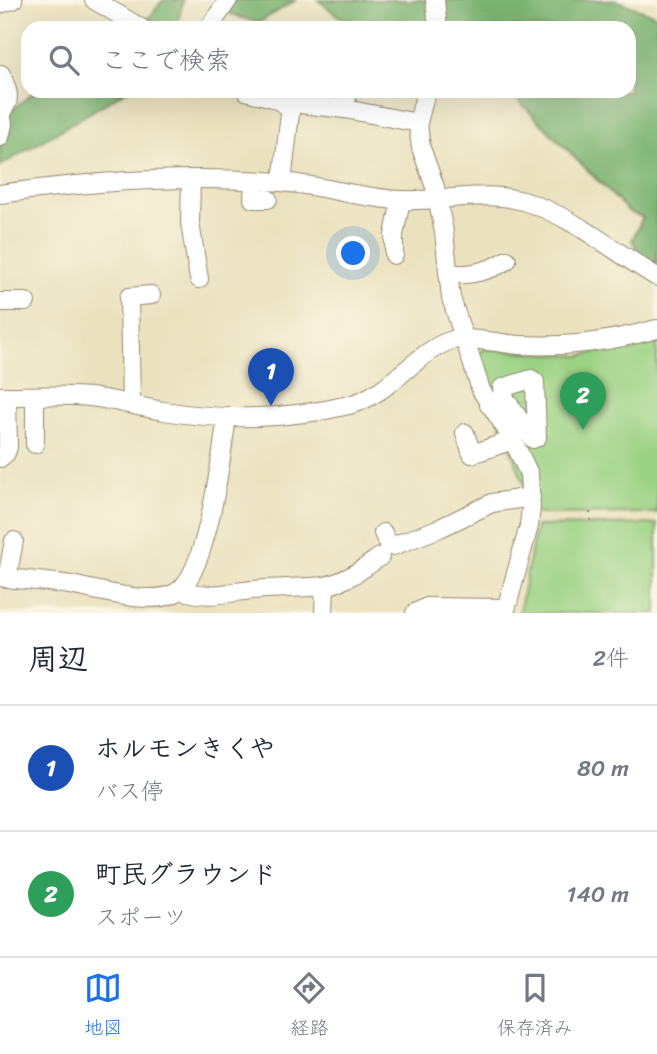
<!DOCTYPE html>
<html lang="ja">
<head>
<meta charset="utf-8">
<style>
  body { margin:0; font-family:Sriracha,"Klee One",sans-serif; background:#f2f2f3; color:#1f2937 }
  .you { position:absolute; left:354px; top:254px; width:24px; height:24px; margin:-18px; border:5px solid #fff; border-radius:50%; background:#1a73e8; box-shadow:0 0 0 10px #1a73e833 }
  .badge { display:grid; place-items:center; width:46px; height:46px; border-radius:50%; background:#1a73e8; color:#fff; font-size:23px; font-weight:700 }
  .pin { position:absolute; translate:-50% -58px; filter:drop-shadow(0 2px 4px #0008) }
  .pin::after { content:''; position:absolute; top:37px; width:24px; height:21px; background:inherit; clip-path:polygon(0 0,100% 0,50% 100%) }
  .list { margin:0; padding:0; list-style:none }
  h2 { display:flex; justify-content:space-between; align-items:center; height:91px; margin:0; padding:0 28px; font-size:30px }
  h2 small { font-size:23px; font-weight:400; color:#747a83 }
  .list li { display:grid; grid-template-columns:46px 1fr auto; gap:21px; align-items:center; box-sizing:border-box; height:126px; padding:0 28px; border-top:2px solid #e0e1e3 }
  .list b { display:block; font-size:26px; white-space:nowrap }
  .list p { margin:0; font-size:23px; white-space:nowrap; color:#747a83 }
  .list em { font-size:23px; font-style:normal; color:#747a83 }
  .icon { flex:none; width:38px; height:38px; fill:none; stroke:currentColor; stroke-width:2; stroke-linecap:round; stroke-linejoin:round }
  .map { position:relative; flex:none; width:657px; height:613px; overflow:hidden }
  .search { position:absolute; background:#fff; box-shadow:0 7px 28px #0002; left:21px; right:21px; top:21px; height:77px; display:flex; align-items:center; gap:18px; box-sizing:border-box; padding:0 24px; border-radius:21px; color:#747a83; font-size:26px }
  .sheet { height:343px; background:#fff }
  nav { display:flex; justify-content:space-around; align-items:center; box-sizing:border-box; height:98px; border-top:2px solid #e0e1e3; background:#fff; font-size:19px; color:#747a83 }
  nav a { display:grid; justify-items:center; gap:4px }
  nav .on { color:#1a73e8 }
  .map>svg:first-child { display:block }
</style>
</head>
<body>
<div class="map">
<svg width="657" height="613" viewBox="0 0 657 613">
  <rect width="100%" height="100%" fill="#fcf5e5"/>
  <filter id="ink" filterUnits="userSpaceOnUse"><feTurbulence type="fractalNoise" baseFrequency=".0143" numOctaves="2"/><feDisplacementMap in="SourceGraphic" scale="14" xChannelSelector="R" yChannelSelector="G"/><feConvolveMatrix kernelMatrix="1 2 1 2 8 2 1 2 1" color-interpolation-filters="sRGB"/></filter>
  <filter id="wash" filterUnits="userSpaceOnUse"><feTurbulence type="fractalNoise" baseFrequency=".00686" numOctaves="4" result="noise"/><feDisplacementMap in="SourceGraphic" scale="28" xChannelSelector="R" yChannelSelector="G"/><feGaussianBlur stdDeviation="1.57" result="paint"/><feColorMatrix in="noise" values="0 0 0 0 0 0 0 0 0 0 0 0 0 0 0 0 0 1.4 0 .05"/><feComposite in="paint" operator="in"/></filter>
  <g filter="url(#wash)">
    <rect width="100%" height="100%" fill="#eae2bf"/>
    <g fill="#9bd284" stroke="#6b7e51" stroke-width="2">
      <path d="M657 338V513L536 514 475 358 484 349 581 356Z"/>
      <path d="M657 524V613H519L536 526Z"/>
    </g>
    <g fill="#7cb472" stroke="#5c6f48" stroke-width="2">
      <path d="M163 0H183L177 28H141Z"/>
      <path d="M231 0H296L258 23 228 13Z"/>
      <path d="M318 0H615L657 16V264L639 252 632 240 643 217 629 212 509 91H629V28H404L401 24 391 28H354Z"/>
      <path d="M35 91H126L0 166V120Z"/>
    </g>
  </g>
  <g filter="url(#ink)">
    <g fill="none" stroke-linecap="round" stroke-linejoin="round">
      <defs>
        <g id="minor">
          <path d="M94 0 141 28"/>
          <path d="M435 0 438 28"/>
          <path d="M0 4 13 0"/>
          <path d="M209 28 228 0"/>
          <path d="M246 91 273 98 288 106 290 113 282 182"/>
          <path d="M426 91 418 123 421 148 435 187 444 232 451 298 481 390 513 440 529 474 531 507 529 526 505 613"/>
          <path d="M283 102 345 109 418 123"/>
          <path d="M0 106 3 124 0 137"/>
          <path d="M345 109 348 91"/>
          <path d="M0 112C14 100 7 89 1 74"/>
          <path d="M191 179 190 223 199 279"/>
          <path d="M254 181 253 199H268"/>
          <path d="M0 194C93 181 188 175 281 182 321 185 361 199 402 200 441 202 485 190 523 201 573 216 613 251 657 277"/>
          <path d="M394 255V235L401 200"/>
          <path d="M448 272C465 278 493 270 507 260"/>
          <path d="M0 302H26"/>
          <path d="M0 396C30 396 61 394 90 397 115 400 139 407 164 411 224 421 290 419 349 405 391 395 421 345 457 339 472 337 503 344 520 345 571 347 608 342 657 329"/>
          <path d="M35 397V444"/>
          <path d="M131 404 129 297 151 295"/>
          <path d="M489 405 504 397 502 388 531 379 535 382 537 437 533 439 504 397"/>
          <path d="M465 433 472 454 513 440"/>
          <path d="M0 458 6 453 8 447 7 396"/>
          <path d="M383 533 389 546H393L440 528 492 503 531 497"/>
          <path d="M0 577C21 580 43 581 64 584 93 588 150 607 175 593 208 576 222 451 227 416"/>
          <path d="M7 578 14 541"/>
          <path d="M325 586C347 581 361 570 380 557"/>
          <path d="M180 590C211 599 222 593 252 590 276 588 300 588 325 586L324 613"/>
          <path d="M415 613 427 607 506 608"/>
        </g>
      </defs>
      <use href="#minor" stroke="#92866e" stroke-width="20"/>
      <path stroke="#92866e" stroke-width="2.5" stroke-dasharray="2 5" stroke-linecap="butt" d="M590 512 591 524"/>
      <use href="#minor" stroke="#fff" stroke-width="18"/>
    </g>
  </g>
</svg>
<div class="you"></div>
<div class="pin badge" style="left:271px;top:406px;background:#1a4fb4">1</div>
<div class="pin badge" style="left:583px;top:430px;background:#2e9e5b">2</div>
<div class="search"><svg class="icon" aria-label="search" viewBox="0 0 24 24"><circle cx="10" cy="10" r="6"/><path d="M15 15l6 6"/></svg>ここで検索</div>
</div>
<section class="sheet">
<h2>周辺<small>2件</small></h2>
<ul class="list">
<li><span class="badge" style="background:#1a4fb4">1</span><div><b>ホルモンきくや</b><p>バス停</p></div><em>80 m</em></li>
<li><span class="badge" style="background:#2e9e5b">2</span><div><b>町民グラウンド</b><p>スポーツ</p></div><em>140 m</em></li>
</ul>
</section>
<nav>
<a class="on"><svg class="icon" aria-label="map" viewBox="0 0 24 24"><path d="M3 6l6-2 6 2 6-2v14l-6 2-6-2-6 2zM9 4v14M15 6v14"/></svg>地図</a>
<a><svg class="icon" aria-label="directions" viewBox="0 0 24 24"><path d="M12 3l9 9-9 9-9-9zM9 14v-3h6M13 9l2 2-2 2"/></svg>経路</a>
<a><svg class="icon" aria-label="saved" viewBox="0 0 24 24"><path d="M7 4h10v16l-5-4-5 4z"/></svg>保存済み</a>
</nav>
</body>
</html>
